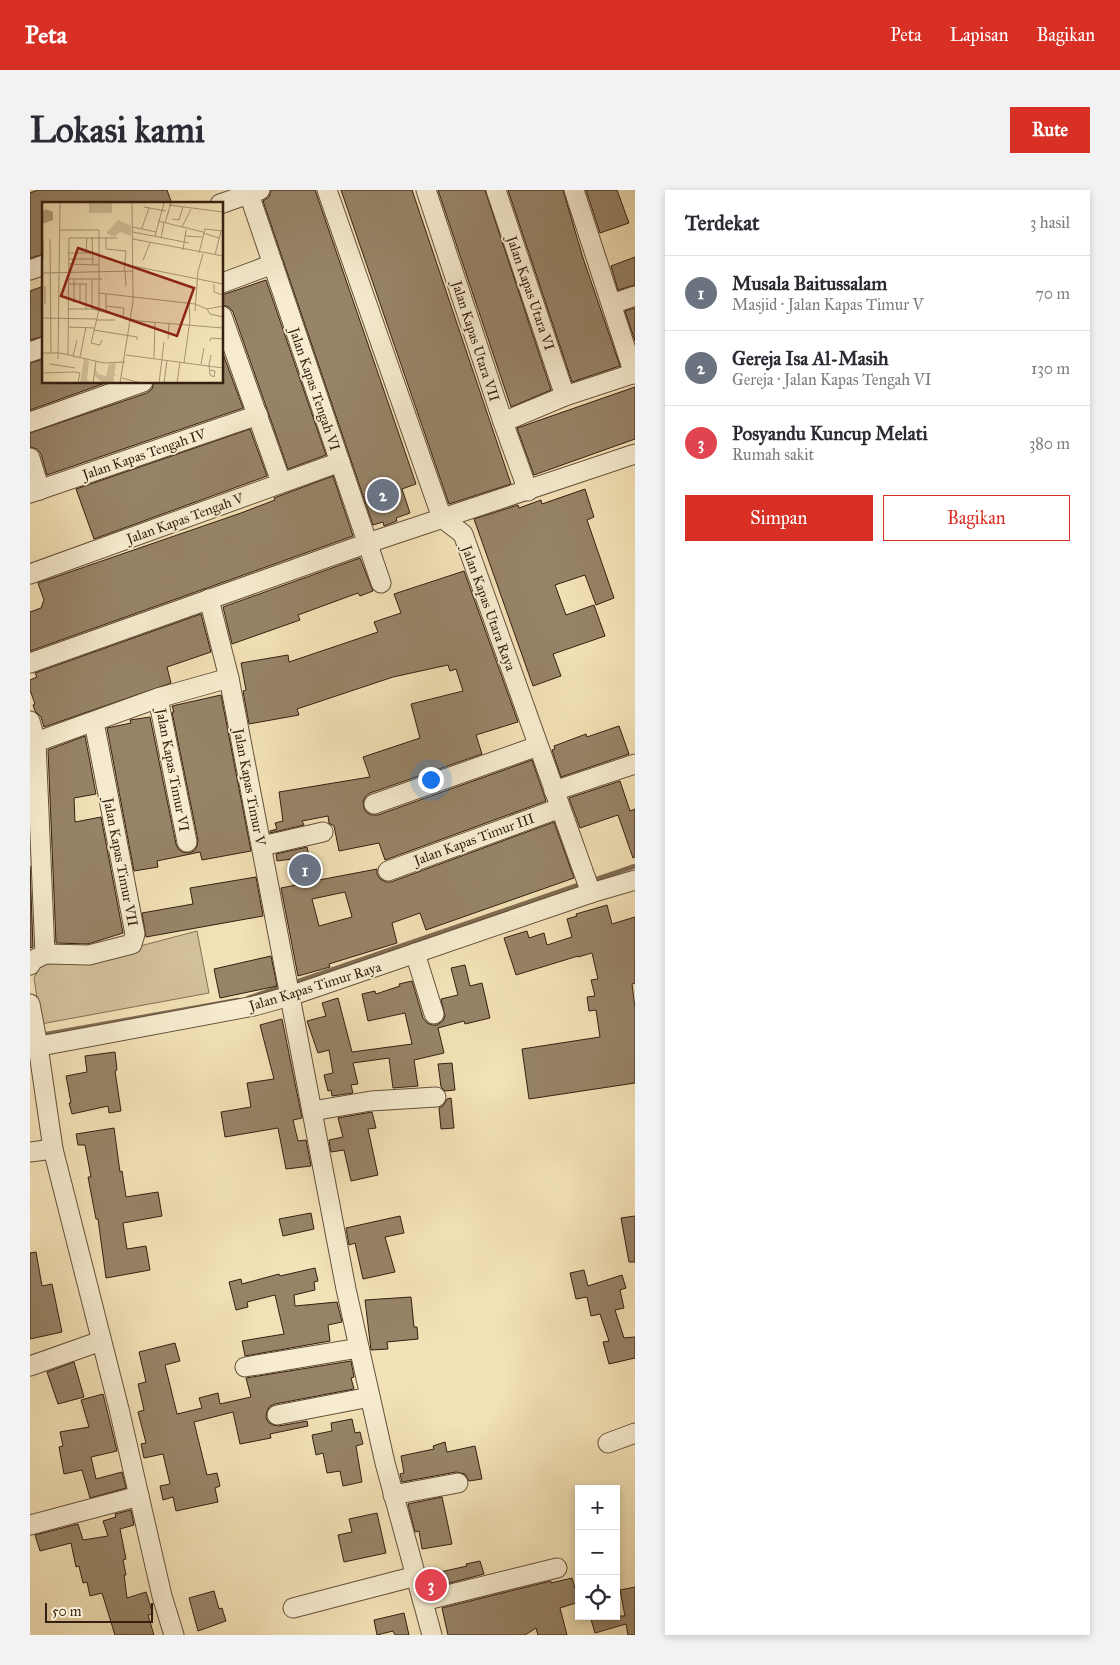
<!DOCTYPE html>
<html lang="id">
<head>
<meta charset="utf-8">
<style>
  body { margin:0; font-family:"IM FELL Great Primer",serif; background:#f2f2f3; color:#2b2b33 }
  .controls { position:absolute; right:15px; bottom:15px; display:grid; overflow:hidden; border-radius:0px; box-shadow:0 2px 8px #0003 }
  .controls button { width:45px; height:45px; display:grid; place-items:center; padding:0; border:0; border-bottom:1px solid #e1e1e2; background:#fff; color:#2b2b33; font:25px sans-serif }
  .scale { position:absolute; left:15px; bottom:12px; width:108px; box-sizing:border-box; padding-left:5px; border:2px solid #341f11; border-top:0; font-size:14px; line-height:18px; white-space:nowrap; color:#341f11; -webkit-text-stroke:4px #f7ecd0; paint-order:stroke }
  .you { position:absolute; left:400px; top:589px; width:18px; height:18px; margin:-12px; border:4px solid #fff; border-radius:50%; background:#1a73e8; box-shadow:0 0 0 8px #1a73e833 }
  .badge { display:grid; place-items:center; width:32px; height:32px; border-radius:50%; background:#d93025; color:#fff; font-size:16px; font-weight:700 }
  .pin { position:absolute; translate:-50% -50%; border:2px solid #fff; box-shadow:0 1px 5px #0006 }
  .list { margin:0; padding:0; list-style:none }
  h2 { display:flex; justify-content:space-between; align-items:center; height:65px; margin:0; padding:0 20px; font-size:21px }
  h2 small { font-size:16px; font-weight:400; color:#7c7c81 }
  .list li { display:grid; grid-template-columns:32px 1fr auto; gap:15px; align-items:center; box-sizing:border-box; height:75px; padding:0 20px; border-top:1px solid #e1e1e2 }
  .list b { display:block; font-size:19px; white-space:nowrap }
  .list p { margin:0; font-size:16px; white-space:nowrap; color:#7c7c81 }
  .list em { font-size:16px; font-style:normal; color:#7c7c81 }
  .actions { display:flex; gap:10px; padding:15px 20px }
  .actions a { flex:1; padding:11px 0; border:1px solid #d93025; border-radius:0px; text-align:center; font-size:18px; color:#d93025 }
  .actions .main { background:#d93025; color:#fff }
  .icon { flex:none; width:28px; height:28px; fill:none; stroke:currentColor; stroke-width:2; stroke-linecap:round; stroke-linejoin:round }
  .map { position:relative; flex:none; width:605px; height:1445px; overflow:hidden; border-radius:0px }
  header { display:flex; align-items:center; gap:30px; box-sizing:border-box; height:70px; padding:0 25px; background:#d93025; color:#fff }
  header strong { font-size:24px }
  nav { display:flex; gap:28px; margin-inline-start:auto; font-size:18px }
  .intro { display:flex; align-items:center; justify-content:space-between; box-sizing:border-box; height:120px; padding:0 30px }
  h1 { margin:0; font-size:35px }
  .button { padding:12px 22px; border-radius:0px; background:#d93025; color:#fff; font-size:18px; font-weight:700 }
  main { display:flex; gap:30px; padding:0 30px }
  aside { flex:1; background:#fff; border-radius:0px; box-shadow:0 2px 8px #0003 }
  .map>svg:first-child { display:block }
</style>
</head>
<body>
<header>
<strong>Peta</strong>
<nav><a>Peta</a><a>Lapisan</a><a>Bagikan</a></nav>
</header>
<div class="intro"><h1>Lokasi kami</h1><a class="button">Rute</a></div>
<main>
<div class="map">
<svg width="605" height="1445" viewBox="0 0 605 1445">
  <rect width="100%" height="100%" fill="#f3e2b7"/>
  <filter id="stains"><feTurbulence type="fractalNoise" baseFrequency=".004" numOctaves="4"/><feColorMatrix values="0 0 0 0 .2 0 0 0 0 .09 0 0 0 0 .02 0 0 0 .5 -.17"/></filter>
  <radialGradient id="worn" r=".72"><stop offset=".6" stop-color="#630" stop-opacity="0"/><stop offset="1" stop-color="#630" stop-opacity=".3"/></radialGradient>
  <path fill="#d3c19b" stroke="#847056" d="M167 741 179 803 11 834 4 788 14 769 57 770Z"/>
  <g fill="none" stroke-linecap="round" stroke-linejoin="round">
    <g stroke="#806c53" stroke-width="4.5">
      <path d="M561 691 605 676"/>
      <path d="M263 793 554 693"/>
      <path d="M218 808 253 796"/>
      <path d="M11 845 208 810"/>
    </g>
  </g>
  <g fill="#978467" stroke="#341f11" fill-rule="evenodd">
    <path d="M8 0H137L142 14H14V64L0 68V3Z"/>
    <path d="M241 0H285L386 294 372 299 380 323 366 328 367 331 354 336 353 332 343 335 233 11 239 7Z"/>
    <path d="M311 0H382L481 294 419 314Z"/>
    <path d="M408 0H455L521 200 481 217Z"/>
    <path d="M478 0H533L553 68 590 176 542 192Z"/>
    <path d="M556 0H587L599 33 570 43Z"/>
    <path d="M605 67V95L588 100 581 76Z"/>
    <path d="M236 90 296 265 258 279 203 122 199 117 192 115V105Z"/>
    <path d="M14 96V146L0 150V101Z"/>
    <path d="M605 118V151L595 121Z"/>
    <path d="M192 161 213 218 17 285 11 264 7 259 0 257V243L117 203 122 199 124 192H192Z"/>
    <path d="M14 169V192H78L0 220V173Z"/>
    <path d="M605 197V249L504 285 487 238Z"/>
    <path d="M220 239 237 286 64 349 46 299Z"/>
    <path d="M303 286 323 346 0 461V422L11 418 14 410 8 393 211 323 245 310 244 308Z"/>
    <path d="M555 299 564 327 557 330 584 408 566 415 555 385 525 395 536 425 564 415 575 446 523 464 531 486 503 496 444 329 488 315 489 318 511 310 512 314Z"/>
    <path d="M330 368 343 401 330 406 328 403 268 425 270 430 202 454 193 417Z"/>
    <path d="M434 381 488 532 446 545 452 564 340 603 336 606 333 611 334 618 336 622 341 625H348L502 570 516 611 355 670 349 653 309 661 304 636 299 633 298 626 272 631 274 635 240 643V641L247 639 245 633 253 631 249 602 340 587 333 567 390 548 381 514 433 501 426 479 420 481 418 475 363 487 267 519 269 525 219 534 213 501 216 500 211 473 258 465 259 472 348 442 344 432 371 423 364 404Z"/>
    <path d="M171 424 181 462 137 477 141 493 14 537 11 527 5 521 3 515 5 514 0 500V490L7 487 5 483Z"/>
    <path d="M191 505 221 661 172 670 170 662 127 671 128 677 104 681 77 538 101 533 100 530 120 527 146 654 148 659 153 662 160 663 165 660 167 656 168 650 142 522H144L142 516Z"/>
    <path d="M589 536 599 564 531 587 522 560 525 559 524 556 556 544 557 547Z"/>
    <path d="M55 546 66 604 44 608 45 632 71 627 93 743 58 754 26 753 18 560Z"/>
    <path d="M590 591 600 621 605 619V667L603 668 588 625 550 638 539 608Z"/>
    <path d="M524 632 544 688 396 740 390 723 362 733 367 753 299 774 300 777 268 786 251 698 266 695 262 669 247 671 246 664 277 657 280 670 285 669 289 690 347 679V684L350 689 356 692H361ZM315 702 322 727 289 736 282 709Z"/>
    <path d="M0 676 3 757 0 758Z"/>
    <path d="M226 687 233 726 116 747 112 723 163 714 160 698Z"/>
    <path d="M577 715 582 734 605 727V793L602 794 605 818V893L499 909 492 859 570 847 566 820 559 821 557 807 565 806 561 790 568 789 562 763 548 767V766L486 785 474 748 497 741 499 748 514 743 517 755 542 747 537 729 547 726 546 724Z"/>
    <path d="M241 766 247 796 190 808 184 779Z"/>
    <path d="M435 775 440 796 452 793 460 828 435 834 434 831 408 838 414 863 384 870 388 896 363 898 359 868 323 873 328 894 321 895 323 903 302 906 301 900 298 901 294 885 303 883 299 860 288 863 277 831 296 826 292 813 308 808 322 862 382 854 375 823 338 831 332 804 345 801 346 804 370 796 369 794 382 791 393 828 397 833 402 835H407L413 831 415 826 411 809 428 805 421 778Z"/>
    <path d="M252 829 272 928 263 930 268 951 276 950 281 976 256 979 248 938 195 947 191 922 221 917 217 893 244 889 230 835Z"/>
    <path d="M85 862 87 880 85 881 91 921 79 923 78 916 42 924 39 913H41L36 886 57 882 55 866Z"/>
    <path d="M422 873 425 900 415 901 411 897 408 874Z"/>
    <path d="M421 908 424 938 411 939 409 918 413 916 417 909Z"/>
    <path d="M342 922 346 938 338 939 348 985 321 991 314 960 301 962 299 950 313 947 308 928Z"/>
    <path d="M84 938 90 982 92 981 96 1007 128 1002 132 1026 93 1033 97 1059 116 1056 120 1080 76 1088 68 1029H66L58 987H61L55 955H48L46 944Z"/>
    <path d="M281 1023 284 1039 253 1046 249 1029Z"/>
    <path d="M370 1026 374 1043 355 1047 365 1082 333 1089 325 1053 319 1055 316 1038Z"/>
    <path d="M605 1026V1072H599L591 1028Z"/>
    <path d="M6 1062 12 1096 22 1094 32 1142 0 1149V1063Z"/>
    <path d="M285 1078 288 1091 284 1092 285 1100 264 1105 265 1116 307 1112 312 1132 298 1135 300 1151 215 1166 212 1151 254 1144 245 1105 217 1112 218 1117 206 1120 199 1092 211 1089 212 1094 249 1084 250 1086Z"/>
    <path d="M554 1080 558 1096 592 1085 596 1098 590 1100 594 1118 585 1120 594 1148 605 1147V1168L579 1174 573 1152 579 1151 570 1124 561 1126 557 1107 546 1109 540 1083Z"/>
    <path d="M381 1107 384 1137H387L388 1149 357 1152 358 1159 341 1160 335 1110Z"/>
    <path d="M145 1153 150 1171 135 1175 147 1224 172 1218 169 1208 188 1203 190 1214 221 1207 216 1188 321 1171 324 1187 321 1188 324 1199 245 1214 240 1216 237 1221 236 1227 238 1232 243 1235 249 1236 277 1231 278 1236 240 1244 241 1248 210 1254 203 1222 164 1232 177 1285 187 1283 190 1296 185 1298 188 1312 146 1321 143 1307 133 1310 130 1296 140 1294 133 1264 114 1268 111 1254 116 1253 108 1222 114 1220 108 1194 116 1192 109 1162Z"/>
    <path d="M44 1172 54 1207 28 1214 17 1182Z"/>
    <path d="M73 1204 87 1261 61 1267 66 1289 92 1282 96 1298 60 1308 52 1280 34 1284 29 1257 33 1256 30 1242 59 1237 51 1210Z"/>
    <path d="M322 1229 325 1243 330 1242 333 1254 326 1256 332 1292 313 1296 310 1281 297 1283 293 1263 286 1265 282 1245 302 1241 301 1233Z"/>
    <path d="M415 1252 417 1262 445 1256 452 1289 439 1291 435 1284 426 1282 372 1292 370 1284 374 1283 371 1266 404 1259 403 1256Z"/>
    <path d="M412 1307 422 1354 392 1359 389 1341 385 1342 378 1314Z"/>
    <path d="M101 1320 104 1335 90 1339 96 1369 93 1370 96 1385H94L97 1408 116 1402 123 1424 118 1425 124 1445H85L72 1403 60 1406 57 1392 53 1393 49 1376 46 1377 41 1353 10 1361 5 1345 48 1334 53 1350 78 1346 73 1331 86 1327 85 1324Z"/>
    <path d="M347 1323 356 1363 314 1372 308 1345 322 1342 319 1329Z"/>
    <path d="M450 1371 454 1384 401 1398 397 1385 437 1376 436 1374Z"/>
    <path d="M542 1388 549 1412 530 1418 537 1445H508L506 1438 495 1445H418L412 1418 521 1391V1393Z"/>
    <path d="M605 1397V1445H598L596 1434 565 1443 560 1426H595L590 1400Z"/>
    <path d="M184 1401 189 1419 192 1418 196 1431 168 1441 159 1408Z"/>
    <path d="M374 1423 379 1445H365L363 1441 347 1445 344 1430Z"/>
  </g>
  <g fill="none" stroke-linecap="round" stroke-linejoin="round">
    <defs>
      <g id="minor">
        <path d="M297 0 412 328 433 344 561 703"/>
        <path d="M396 0 473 232 498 301"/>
        <path d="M466 0 535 206"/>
        <path d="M544 0 604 184"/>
        <path d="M219 4 351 393"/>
        <path d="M190 14 230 0"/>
        <path d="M0 80 14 75"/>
        <path d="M192 93 243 74"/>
        <path d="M582 114 605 106"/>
        <path d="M192 126 251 292"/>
        <path d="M0 162 14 157"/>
        <path d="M0 232 113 192"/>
        <path d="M473 232 535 206 605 183"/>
        <path d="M0 268 10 300"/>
        <path d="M0 303 228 225"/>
        <path d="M0 384 310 272"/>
        <path d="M179 409 199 488 316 1099 355 1273 402 1445"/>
        <path d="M0 473 338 353 605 264"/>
        <path d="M128 508 157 652"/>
        <path d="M0 531 6 552 15 764 3 770 0 775"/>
        <path d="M6 552 128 508 199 488"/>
        <path d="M524 601 605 574"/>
        <path d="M344 614 508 556"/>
        <path d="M232 656 293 642"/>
        <path d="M358 681 530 618"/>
        <path d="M385 763 404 824"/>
        <path d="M15 764 59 765 102 754 105 744 64 532"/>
        <path d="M0 814 8 856 23 959 89 1219 132 1406 144 1445"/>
        <path d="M0 858 224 816 260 806 561 703 605 690"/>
        <path d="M282 921 341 911 406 907"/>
        <path d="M0 962 23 959"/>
        <path d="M0 1176 71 1151"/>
        <path d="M215 1177 329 1158"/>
        <path d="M247 1225 340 1207"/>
        <path d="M578 1253 605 1243"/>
        <path d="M363 1305 428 1293"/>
        <path d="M0 1335 109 1306"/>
        <path d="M393 1411 527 1378"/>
        <path d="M263 1418 386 1386"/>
      </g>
    </defs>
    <use href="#minor" stroke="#64503a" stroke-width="21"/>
    <use href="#minor" stroke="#f7ecd0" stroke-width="19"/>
  </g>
  <g text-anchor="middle" stroke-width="4" stroke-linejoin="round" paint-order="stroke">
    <g font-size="14" fill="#341f11" stroke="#f7ecd0">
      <text transform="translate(501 103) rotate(71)" y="5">Jalan Kapas Utara VI</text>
      <text transform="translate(446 151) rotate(72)" y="5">Jalan Kapas Utara VII</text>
      <text transform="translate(285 199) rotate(71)" y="5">Jalan Kapas Tengah VI</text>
      <text transform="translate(114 264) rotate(-19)" y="5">Jalan Kapas Tengah IV</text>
      <text transform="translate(155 328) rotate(-20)" y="5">Jalan Kapas Tengah V</text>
      <text transform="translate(459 418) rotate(70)" y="5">Jalan Kapas Utara Raya</text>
      <text transform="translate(143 580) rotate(79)" y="5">Jalan Kapas Timur VI</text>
      <text transform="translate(220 597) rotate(79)" y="5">Jalan Kapas Timur V</text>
      <text transform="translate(444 649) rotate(-20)" y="5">Jalan Kapas Timur III</text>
      <text transform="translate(91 672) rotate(79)" y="5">Jalan Kapas Timur VII</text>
      <text transform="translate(285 796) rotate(-17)" y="5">Jalan Kapas Timur Raya</text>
    </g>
  </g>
  <g transform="translate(12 12)">
    <rect width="181" height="181" fill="#f3e2b7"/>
    <path d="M47 1H70V11H47ZM76 18 89 24V34L78 30 72 35 64 31ZM42 157 47 159 45 178 50 181H38ZM74 161 72 172 75 173 72 174V180L61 181 53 174V165L56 172 64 174 67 162Z" fill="#d3c19b"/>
    <path d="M4 7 11 10V18L0 22V10Z" fill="#b2a07f"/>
    <path fill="none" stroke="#a79475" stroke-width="1" d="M127 3 181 10M102 5 124 9M130 17 137 18 141 5M116 19 161 30M123 21 129 1M91 25 114 30M140 25 149 7M100 26 107 6M18 28H57V108L49 141 58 143 60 138M91 30 147 41M161 31 177 36M113 34 122 1M143 34 160 35M50 35 51 63M64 36V47L84 49 82 69M119 36 122 20M8 37 9 151M91 37 181 54M141 48 144 28M26 51H50M44 51 45 36M157 51 163 27 181 29M173 53 179 29M26 57H50M1 58V39M101 58 108 41M26 62 57 63M91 64 181 82M83 69 84 84M0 71 91 69M26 77H60M32 77V101M50 77V107M26 82H45M38 82V101M172 82V90L181 93M3 84V102M57 91 153 102 165 107 168 112 181 115M64 104 82 106 81 114M26 107H50L97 119 181 126M44 107V82M165 107 181 104M64 109V92M153 109 156 69 161 52M0 116 54 117M54 118H73M27 125 52 126M52 128 95 135V138M126 137 127 121M168 139 169 136 181 137M0 151H18L62 161 83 160M26 153 27 36H75M84 153 181 166M31 154 35 138M38 155 44 125M112 156 113 120M16 157 18 1M142 161 148 118 147 102M8 162 33 166M159 162 162 146M168 168 173 169 172 175 168 173 167 163 169 153M33 170 38 171 36 181M0 171 33 170M80 176 99 181M51 181 54 159M78 181 91 99 90 1M117 181 122 140M122 181 125 158M135 181 138 160"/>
    <path fill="#8f2418" fill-opacity="0.15" stroke="#8f2418" stroke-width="2.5" d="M36 46 152 86 135 134 19 94Z"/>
    <rect width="181" height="181" fill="none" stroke="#341f11" stroke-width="2.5"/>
  </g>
  <rect width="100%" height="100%" filter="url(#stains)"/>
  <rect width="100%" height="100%" fill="url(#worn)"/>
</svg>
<div class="controls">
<button>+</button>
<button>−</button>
<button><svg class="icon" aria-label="locate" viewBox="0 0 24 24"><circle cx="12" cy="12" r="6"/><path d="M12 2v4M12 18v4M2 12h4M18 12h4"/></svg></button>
</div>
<div class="scale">50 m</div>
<div class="you"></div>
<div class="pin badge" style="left:275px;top:680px;background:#6b7280">1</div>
<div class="pin badge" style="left:353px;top:305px;background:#6b7280">2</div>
<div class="pin badge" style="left:401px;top:1395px;background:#e0444e">3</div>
</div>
<aside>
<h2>Terdekat<small>3 hasil</small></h2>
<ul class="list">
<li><span class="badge" style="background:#6b7280">1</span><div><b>Musala Baitussalam</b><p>Masjid · Jalan Kapas Timur V</p></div><em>70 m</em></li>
<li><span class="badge" style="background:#6b7280">2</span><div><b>Gereja Isa Al-Masih</b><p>Gereja · Jalan Kapas Tengah VI</p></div><em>130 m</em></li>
<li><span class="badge" style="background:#e0444e">3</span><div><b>Posyandu Kuncup Melati</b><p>Rumah sakit</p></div><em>380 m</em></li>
</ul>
<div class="actions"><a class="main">Simpan</a><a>Bagikan</a></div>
</aside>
</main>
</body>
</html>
